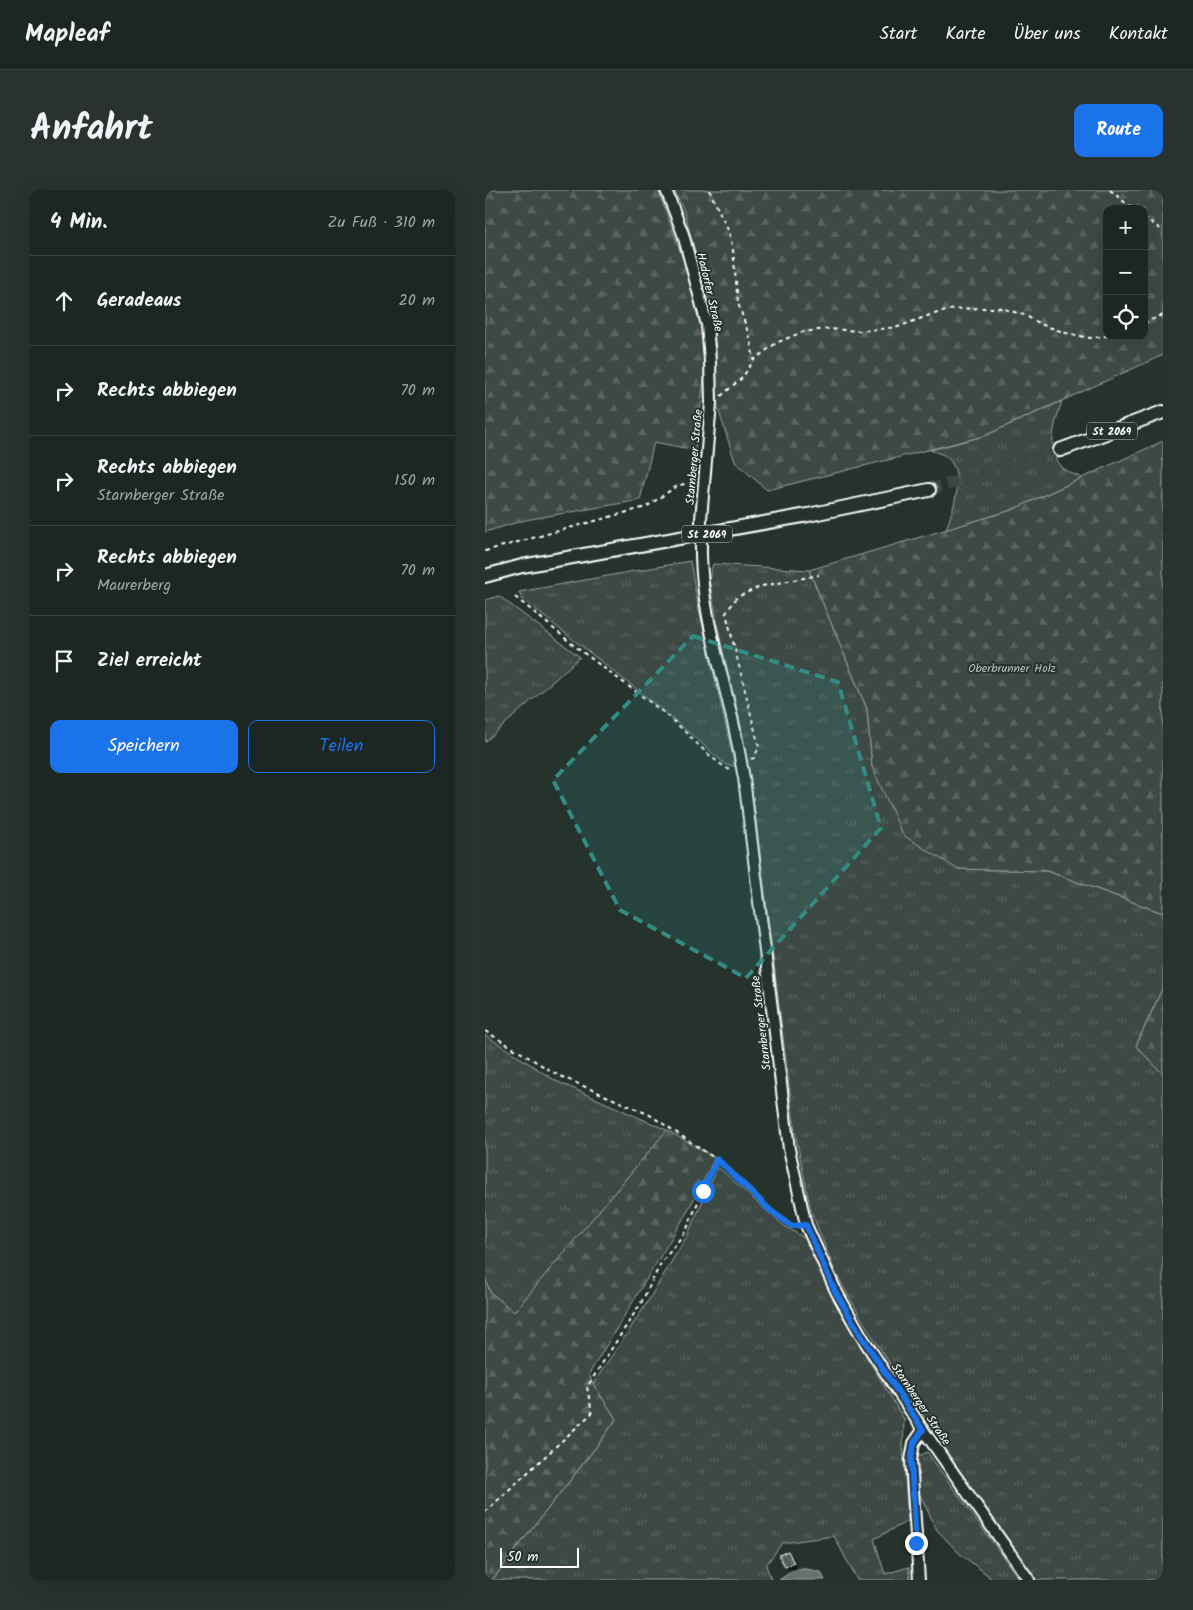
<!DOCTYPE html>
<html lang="de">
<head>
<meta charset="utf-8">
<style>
  body { margin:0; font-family:Kalam,sans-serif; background:#29322f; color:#f1f3f6 }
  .controls { position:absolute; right:15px; top:15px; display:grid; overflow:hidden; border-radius:10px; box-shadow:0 5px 20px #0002 }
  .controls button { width:45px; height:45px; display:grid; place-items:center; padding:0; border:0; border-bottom:1px solid #3a4340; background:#1c2622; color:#f1f3f6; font:25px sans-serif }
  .scale { position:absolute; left:15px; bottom:12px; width:79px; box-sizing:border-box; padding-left:5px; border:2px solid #fff; border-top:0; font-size:14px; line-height:18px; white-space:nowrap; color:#fff; -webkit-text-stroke:4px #26332d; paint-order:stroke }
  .stop { position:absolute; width:15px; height:15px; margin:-11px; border:4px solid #1a73e8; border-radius:50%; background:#fff }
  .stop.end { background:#1a73e8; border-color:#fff; box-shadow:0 1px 5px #0008 }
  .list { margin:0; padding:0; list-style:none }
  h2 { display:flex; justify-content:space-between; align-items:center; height:65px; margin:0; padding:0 20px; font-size:21px }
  h2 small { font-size:16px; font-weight:400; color:#a0a5a5 }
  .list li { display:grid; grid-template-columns:32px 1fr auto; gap:15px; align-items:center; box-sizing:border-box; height:90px; padding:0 20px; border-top:1px solid #3a4340 }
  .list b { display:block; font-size:19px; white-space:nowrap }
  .list p { margin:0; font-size:16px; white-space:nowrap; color:#a0a5a5 }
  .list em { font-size:16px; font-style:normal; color:#a0a5a5 }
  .actions { display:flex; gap:10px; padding:15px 20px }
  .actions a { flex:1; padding:11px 0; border:1px solid #1a73e8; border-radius:10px; text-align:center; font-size:18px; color:#1a73e8 }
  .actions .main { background:#1a73e8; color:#fff }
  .icon { flex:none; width:28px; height:28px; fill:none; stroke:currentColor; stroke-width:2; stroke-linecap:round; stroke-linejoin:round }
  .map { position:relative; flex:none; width:678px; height:1390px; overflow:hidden; border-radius:10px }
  header { display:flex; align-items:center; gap:30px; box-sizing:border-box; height:70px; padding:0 25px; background:#1c2622; border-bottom:1px solid #3a4340 }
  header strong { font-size:24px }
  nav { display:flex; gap:28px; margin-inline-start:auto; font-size:18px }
  .intro { display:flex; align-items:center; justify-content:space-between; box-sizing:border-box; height:120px; padding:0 30px }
  h1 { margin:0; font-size:35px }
  .button { padding:12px 22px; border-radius:10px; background:#1a73e8; color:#fff; font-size:18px; font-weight:700 }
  main { display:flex; gap:30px; padding:0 30px }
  aside { flex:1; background:#1c2622; border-radius:10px; box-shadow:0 5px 20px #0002 }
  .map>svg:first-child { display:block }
</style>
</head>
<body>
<header>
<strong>Mapleaf</strong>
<nav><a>Start</a><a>Karte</a><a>Über uns</a><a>Kontakt</a></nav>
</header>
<div class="intro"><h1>Anfahrt</h1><a class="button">Route</a></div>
<main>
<aside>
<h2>4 Min.<small>Zu Fuß · 310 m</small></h2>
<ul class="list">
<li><svg class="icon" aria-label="ahead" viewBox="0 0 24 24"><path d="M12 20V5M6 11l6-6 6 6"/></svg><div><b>Geradeaus</b></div><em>20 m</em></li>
<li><svg class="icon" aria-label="right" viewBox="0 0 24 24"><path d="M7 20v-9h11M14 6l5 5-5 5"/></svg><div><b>Rechts abbiegen</b></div><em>70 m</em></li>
<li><svg class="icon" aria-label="right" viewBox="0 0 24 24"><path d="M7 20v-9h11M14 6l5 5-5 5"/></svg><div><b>Rechts abbiegen</b><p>Starnberger Straße</p></div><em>150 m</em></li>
<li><svg class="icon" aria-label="right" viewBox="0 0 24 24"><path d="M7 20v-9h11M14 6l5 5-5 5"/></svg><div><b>Rechts abbiegen</b><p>Maurerberg</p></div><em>70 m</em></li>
<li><svg class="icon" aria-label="arrive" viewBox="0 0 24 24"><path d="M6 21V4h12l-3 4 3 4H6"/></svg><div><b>Ziel erreicht</b></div></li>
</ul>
<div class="actions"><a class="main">Speichern</a><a>Teilen</a></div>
</aside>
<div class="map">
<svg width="678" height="1390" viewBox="0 0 678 1390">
  <defs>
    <pattern id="grass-tufts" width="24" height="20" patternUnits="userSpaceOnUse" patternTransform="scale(1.25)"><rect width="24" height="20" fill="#3e4944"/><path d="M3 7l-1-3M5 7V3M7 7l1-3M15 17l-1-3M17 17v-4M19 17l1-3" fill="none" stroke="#5b6460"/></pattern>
    <pattern id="forest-firs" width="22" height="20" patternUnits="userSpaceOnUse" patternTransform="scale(1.25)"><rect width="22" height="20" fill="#3e4944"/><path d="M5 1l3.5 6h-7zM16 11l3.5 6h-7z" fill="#5b6460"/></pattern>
    <pattern id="building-back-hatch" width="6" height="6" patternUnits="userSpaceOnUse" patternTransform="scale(1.25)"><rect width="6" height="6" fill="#515c57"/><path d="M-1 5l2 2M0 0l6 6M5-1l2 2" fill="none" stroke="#6b7470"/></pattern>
    <filter id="shadow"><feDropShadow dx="4" dy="4" stdDeviation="0" flood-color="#0009"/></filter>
  </defs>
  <rect width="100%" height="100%" fill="#26332d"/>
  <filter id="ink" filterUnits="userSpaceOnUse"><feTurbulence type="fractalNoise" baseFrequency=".02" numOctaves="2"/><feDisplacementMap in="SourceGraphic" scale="10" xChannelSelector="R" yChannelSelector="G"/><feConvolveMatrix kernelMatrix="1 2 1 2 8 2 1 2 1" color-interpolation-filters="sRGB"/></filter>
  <g filter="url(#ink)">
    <g fill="url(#grass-tufts)" stroke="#9ea4a2">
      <path d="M577 211C571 230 560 259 576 277 581 282 591 285 597 288L527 320 461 340C468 318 481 288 463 268 459 264 450 262 445 260L499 246Z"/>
      <path d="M205 371 213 415 250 576 241 575C176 516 105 464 37 409L34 402Z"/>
      <path d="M228 374 324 380 382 519 387 577 472 679 562 681 678 723V797L651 856 678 884V1390H548L526 1354 460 1260 384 1141 351 1084 326 1021 310 943 268 607 255 531 236 453 224 389Z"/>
      <path d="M14 406 95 467 0 552V410Z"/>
      <path d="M0 845 71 891 182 940 29 1123 5 1102 0 1088Z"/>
      <path d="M233 977 298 1035 321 1049 359 1129 419 1229 418 1257 423 1331 389 1349 400 1384 424 1377 425 1390H372L349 1346 297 1353 281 1375 286 1390H7L115 1252 131 1229 108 1194 160 1116 203 1044Z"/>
      <path d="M442 1262 534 1389 535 1390H504V1386L475 1364 452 1340 433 1301 432 1267Z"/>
    </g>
    <g fill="url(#forest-firs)" stroke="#9ea4a2" fill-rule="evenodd">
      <path d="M0 0H173L206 91 222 167 210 260 169 252 155 310 40 330 0 342Z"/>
      <path d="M189 0H678V165L499 246 282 300 250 272 232 215 231 157 217 87 199 21ZM622 19H659V146H622Z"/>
      <path d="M678 251V723L562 681 472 679 418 645 387 577 382 519 324 380 527 320Z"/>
      <path d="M678 797V884L651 856Z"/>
      <path d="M182 940 230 968 201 1024 104 1184 108 1194 131 1229 115 1252 7 1390H0V1088L5 1102 29 1122Z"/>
    </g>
    <path fill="#67706c" stroke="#a4a9a7" d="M313 1379H322L336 1382 340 1390H294L306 1382Z"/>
    <path fill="url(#building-back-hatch)" stroke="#fff" filter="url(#shadow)" d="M303 1361 309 1373 300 1377 294 1365Z"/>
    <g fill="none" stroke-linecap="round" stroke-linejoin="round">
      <path stroke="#3c4742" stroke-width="12" stroke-dasharray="12 6" stroke-linecap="butt" d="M444 300 575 260"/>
      <defs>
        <g id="tertiary">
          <path d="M181 0 198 44 222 135 225 171 226 213 216 329"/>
          <path d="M216 365C217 421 235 474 247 528 252 548 255 568 259 588L304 959 321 1035 351 1101 377 1147 438 1240 544 1390"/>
          <path d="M434 1390 426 1270 429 1253 438 1240"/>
        </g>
        <g id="primary">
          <path d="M575 260 678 222"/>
          <path d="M0 386 37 376 323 325 444 300"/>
        </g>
      </defs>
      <use href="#tertiary" stroke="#fff" stroke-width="14"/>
      <use href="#primary" stroke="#fff" stroke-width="16"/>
      <g stroke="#fff" stroke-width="2" stroke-dasharray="4 4" stroke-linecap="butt">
        <path d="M224 0 244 42 248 60 253 113 265 148 269 170"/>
        <path d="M625 0 648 19"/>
        <path d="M659 27 678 41"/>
        <path d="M659 133 678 125"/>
        <path d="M236 206 257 188 269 170 291 153 317 142 343 139 376 141 413 137 445 125 469 119 495 118H516L539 125 558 135 581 143 605 148 622 146"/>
        <path d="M0 361 161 317 192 296 210 291"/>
        <path d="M30 407C52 424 73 443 95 460 125 483 155 504 184 527 205 545 224 569 248 582"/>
        <path d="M266 569 269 568 274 557 241 423 252 407 277 396 334 385"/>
        <path d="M0 841 73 885 165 925 231 969 286 1021 307 1036H311"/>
        <path d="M0 1322 107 1223 102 1197 156 1113 176 1073 201 1041 231 969"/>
      </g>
      <use href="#tertiary" stroke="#26332d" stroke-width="10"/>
      <use href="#primary" stroke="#26332d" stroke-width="12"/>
      <defs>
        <path id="tertiary-bridge" d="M216 365V329"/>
      </defs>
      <use href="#tertiary-bridge" stroke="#fff" stroke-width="14" stroke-linecap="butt"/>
      <use href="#tertiary-bridge" stroke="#26332d" stroke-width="10"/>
    </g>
  </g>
  <g fill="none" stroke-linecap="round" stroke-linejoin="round" filter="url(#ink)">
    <path stroke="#1a73e8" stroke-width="6" d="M218 1001 232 969 286 1021 307 1036 321 1035 350 1101 377 1147 438 1240 429 1253 426 1270 431 1353"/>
  </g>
  <path fill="#338b84" fill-opacity="0.2" stroke="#338b84" stroke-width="4" stroke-dasharray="10 6" stroke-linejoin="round" d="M208 446 353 492 396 638 261 788 135 720 68 590Z"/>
  <g text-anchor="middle" stroke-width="4" stroke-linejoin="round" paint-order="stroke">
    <g fill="#26332d" stroke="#bec2c0" stroke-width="1">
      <rect x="602" y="232.5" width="50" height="17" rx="4"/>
      <rect x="197" y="335.5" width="50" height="17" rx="4"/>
    </g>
    <g font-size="11" font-weight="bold" fill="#fff">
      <text x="627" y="245">St 2069</text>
      <text x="222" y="348">St 2069</text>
    </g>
    <g font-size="12" fill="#fff" stroke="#26332d">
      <text transform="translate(225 102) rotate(77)" y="4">Hadorfer Straße</text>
      <text transform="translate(209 267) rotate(-85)" y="4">Starnberger Straße</text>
      <text transform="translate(276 833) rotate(-97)" y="4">Starnberger Straße</text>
      <text transform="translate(436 1214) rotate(56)" y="4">Starnberger Straße</text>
    </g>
    <g font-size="12" fill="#bbbfbe" stroke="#26332d">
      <text x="527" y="482">Oberbrunner Holz</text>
    </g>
  </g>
</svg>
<div class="controls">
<button>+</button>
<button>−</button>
<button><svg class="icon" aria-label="locate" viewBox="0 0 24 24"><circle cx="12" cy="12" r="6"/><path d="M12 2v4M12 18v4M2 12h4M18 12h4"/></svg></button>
</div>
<div class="scale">50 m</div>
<div class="stop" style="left:218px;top:1001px"></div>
<div class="stop end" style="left:431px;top:1353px"></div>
</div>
</main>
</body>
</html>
